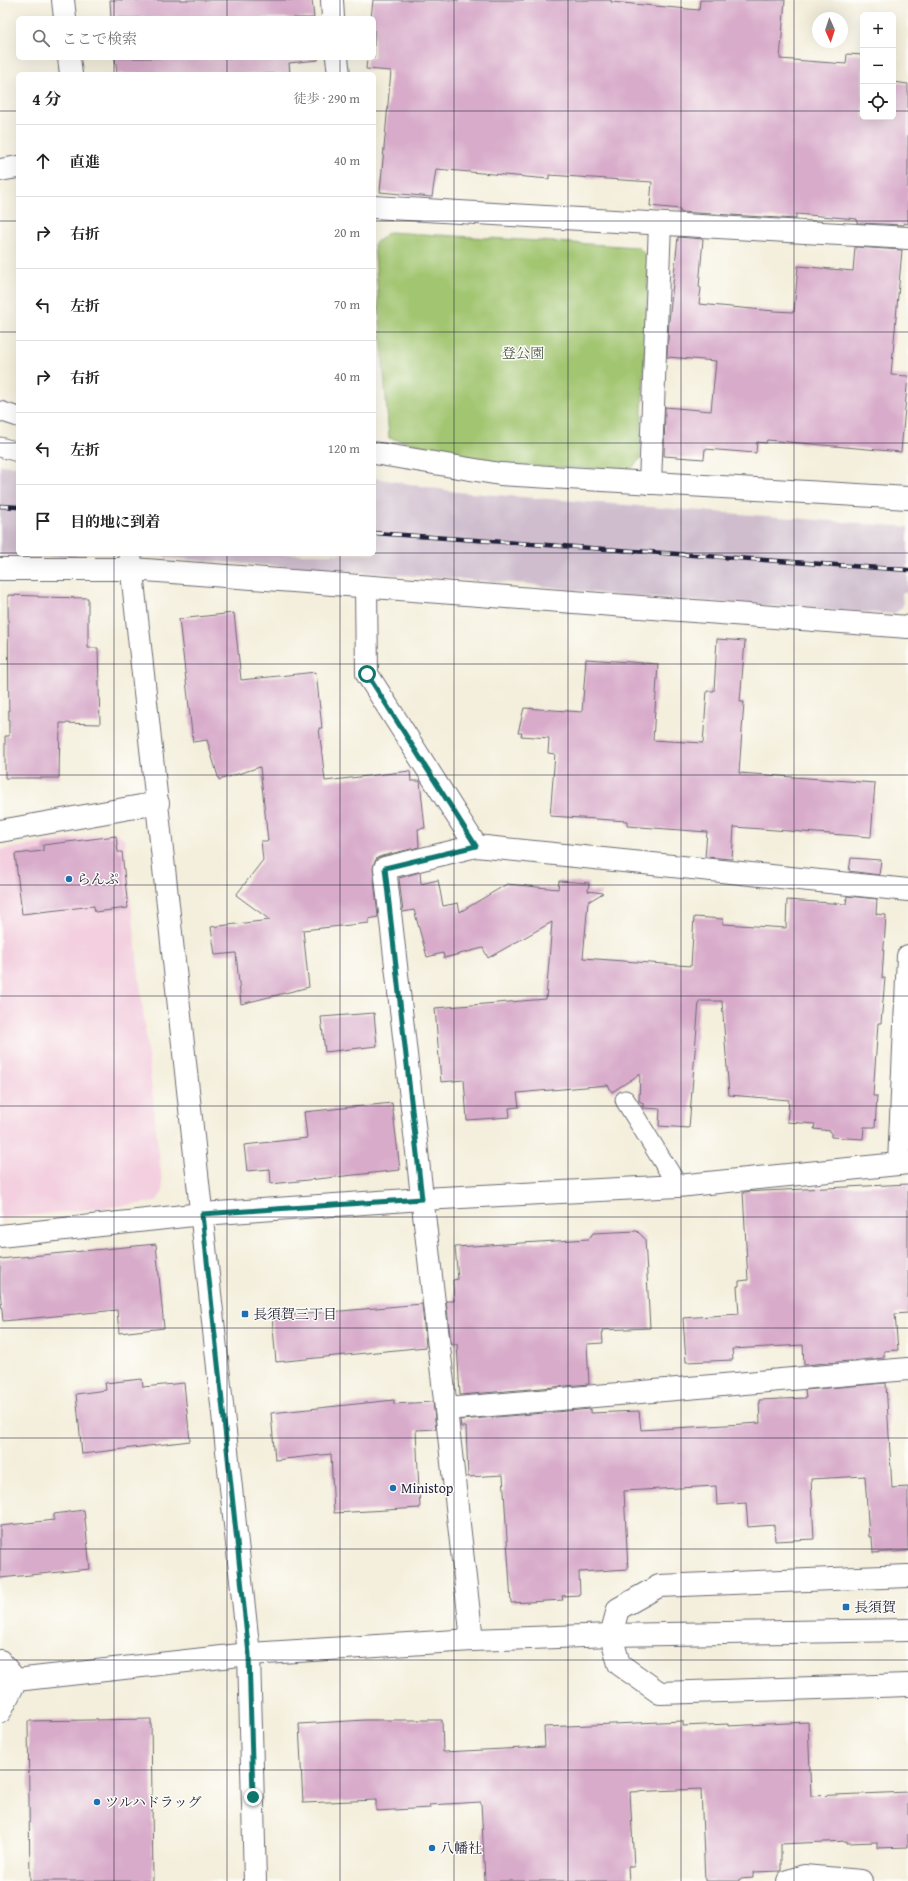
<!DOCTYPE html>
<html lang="ja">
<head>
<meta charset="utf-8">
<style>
  body { margin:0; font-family:"Gentium Book Plus","Noto Serif JP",serif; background:#f6f6f6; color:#222 }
  .controls { position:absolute; right:12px; top:12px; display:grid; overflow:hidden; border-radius:6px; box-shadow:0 4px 16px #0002 }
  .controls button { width:36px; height:36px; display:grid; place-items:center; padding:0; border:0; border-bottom:1px solid #e0e0e0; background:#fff; color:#222; font:20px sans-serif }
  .compass { position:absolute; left:812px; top:12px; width:36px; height:36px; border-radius:50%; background:#fff; box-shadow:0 4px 16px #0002; rotate:177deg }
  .stop { position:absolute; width:12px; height:12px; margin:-9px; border:3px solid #0f766e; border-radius:50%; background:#fff }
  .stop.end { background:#0f766e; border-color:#fff; box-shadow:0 1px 4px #0008 }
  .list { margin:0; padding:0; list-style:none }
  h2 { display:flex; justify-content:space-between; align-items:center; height:52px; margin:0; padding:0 16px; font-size:17px }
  h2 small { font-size:13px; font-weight:400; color:#767676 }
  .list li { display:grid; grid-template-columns:26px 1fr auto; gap:12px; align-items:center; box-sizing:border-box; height:72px; padding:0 16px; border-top:1px solid #e0e0e0 }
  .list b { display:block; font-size:15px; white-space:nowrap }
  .list em { font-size:13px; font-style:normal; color:#767676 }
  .icon { flex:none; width:22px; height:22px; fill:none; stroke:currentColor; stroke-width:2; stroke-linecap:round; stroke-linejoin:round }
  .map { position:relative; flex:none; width:908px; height:1881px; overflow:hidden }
  .search { position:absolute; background:#fff; box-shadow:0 4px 16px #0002; left:16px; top:16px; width:360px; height:44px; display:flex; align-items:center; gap:10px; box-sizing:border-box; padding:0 14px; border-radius:6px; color:#767676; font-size:15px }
  .panel { position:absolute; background:#fff; box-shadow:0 4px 16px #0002; left:16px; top:72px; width:360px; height:484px; border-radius:6px }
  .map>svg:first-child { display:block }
</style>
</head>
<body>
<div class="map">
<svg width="908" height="1881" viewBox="0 0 908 1881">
  <rect width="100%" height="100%" fill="#fdfcf7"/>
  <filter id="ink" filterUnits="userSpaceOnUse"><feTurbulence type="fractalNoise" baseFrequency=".025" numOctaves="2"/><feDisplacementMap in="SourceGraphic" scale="8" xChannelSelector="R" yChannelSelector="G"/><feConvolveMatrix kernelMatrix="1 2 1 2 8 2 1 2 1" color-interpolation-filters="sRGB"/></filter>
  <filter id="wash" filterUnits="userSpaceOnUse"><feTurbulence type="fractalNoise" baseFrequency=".012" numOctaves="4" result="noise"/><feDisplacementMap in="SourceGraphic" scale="16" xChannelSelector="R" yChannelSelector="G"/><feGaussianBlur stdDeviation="0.9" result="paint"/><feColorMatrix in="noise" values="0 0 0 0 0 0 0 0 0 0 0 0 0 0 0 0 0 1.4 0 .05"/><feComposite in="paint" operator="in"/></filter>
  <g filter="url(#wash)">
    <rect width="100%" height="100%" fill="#f4efdc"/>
    <path fill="#f3cfdf" d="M114 832 124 838 163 1191 156 1202 0 1219V850Z"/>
    <g fill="#cfbdce">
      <path d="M0 465 18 466V554H78L75 557 0 555Z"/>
      <path d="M374 478 457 492 908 527V593H902L903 606 894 614 620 596 528 584 166 558 164 554H374Z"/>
    </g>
    <path fill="#a1c56f" stroke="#627455" d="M389 232 638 247 649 258 640 459 630 470 504 465 389 438 374 244Z"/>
    <g id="blocks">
      <g fill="#d8abca">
        <path d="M110 0H312L314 18H111Z"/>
        <path d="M373 0H611V2L699 10 700 0H785L780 59 846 64 847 54 863 55V117H893V82L908 84V224L904 223V225L857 223V219L796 214V219L680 212V209L650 206 652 182 549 175V179L436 169 432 197 380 192 391 71 366 69 367 58H374V18H371Z"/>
        <path d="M115 58H318V60L289 63 290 74H117Z"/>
        <path d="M678 237 703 239 699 287 701 288 699 304 774 311 794 312 798 266 853 271 855 247 902 250 891 375 908 376 901 452 767 440 766 443 757 442 756 453 705 449 704 459 664 456 665 407 711 411 716 361 667 357 669 321Z"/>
        <path d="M8 595 38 596V597L88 598V648H98L100 724 60 723 59 778H5V736H9Z"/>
        <path d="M234 613 241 680 316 672 322 728H319L325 781 410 771 411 781H420L425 828 418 829 419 847 382 856 377 858 374 863 373 869 378 917 369 919V923L303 930 309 987 241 1004 236 953 215 955 211 927 270 920 236 895 263 860 261 841H268L260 767 219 780 207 740 193 742 179 619Z"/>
        <path d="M717 639 745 641 740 702H744L739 773 875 783 871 837 734 827 732 859 705 857 707 832 627 826V821L550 816 555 754 548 753 549 738 521 736 522 733H518L524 708 582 712 586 659 658 664 653 740 703 743 707 691H714Z"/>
        <path d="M116 836 118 852H122L128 908 95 912 94 906 22 914 15 854 43 851V845Z"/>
        <path d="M851 858 881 860 879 875 849 871Z"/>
        <path d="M420 872 421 884 438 880 443 906 458 903 460 912 507 884 558 889 559 881 589 883 588 891 603 893 588 902 583 958 691 966 694 917 723 919V924L786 928 787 900 846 904 847 896 877 899 876 914 886 915 882 978H885L881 1023H878L873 1096H877L875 1127H864L863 1139 831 1137V1131L814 1129 815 1124 787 1122 789 1100 729 1095 722 1001H699L689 1128 659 1126 660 1109 643 1108V1103L639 1101 640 1074 612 1092 608 1085 517 1093 519 1107 509 1108 510 1117 467 1120 464 1080 441 1082 435 1008 546 999 552 922 488 958 483 948 444 958 443 953 427 957 414 910 403 912 399 878Z"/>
        <path d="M374 1013 377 1046 325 1052 321 1017Z"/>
        <path d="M392 1103 400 1170 271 1184 270 1169 247 1171 244 1145 307 1138 304 1112Z"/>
        <path d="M908 1184V1313L895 1314 898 1350 884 1351V1358L804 1365 803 1345 732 1349 733 1360 686 1362 683 1318 739 1314 737 1286H739V1281L748 1280 743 1192Z"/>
        <path d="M637 1231 645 1239 650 1328 602 1330 603 1343 587 1344 589 1384 460 1395 457 1344H451L446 1301H454L453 1280 458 1279 455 1247 589 1239 593 1233Z"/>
        <path d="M156 1244 164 1328 119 1333 117 1310 3 1321 0 1290V1259Z"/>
        <path d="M422 1304 426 1347 276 1362 272 1317Z"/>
        <path d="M142 1379 143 1387 184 1383 190 1441 82 1454 76 1394 106 1390 105 1383Z"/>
        <path d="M886 1383 892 1488 908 1487V1551L873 1553 872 1537H869L865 1476 811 1479 814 1539 775 1541 774 1525 748 1527 746 1503 717 1505 716 1486 624 1491 628 1569 579 1572 580 1595 562 1596 563 1600 511 1603 503 1475 468 1477 466 1427H461L460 1420 591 1409V1413L639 1411 641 1430 760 1423 759 1400 806 1398 805 1390Z"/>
        <path d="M394 1400V1404L433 1402 436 1429 416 1430 420 1508 334 1513 331 1454 275 1460 271 1413Z"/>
        <path d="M84 1510 90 1569 0 1578V1526L54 1520V1514Z"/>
        <path d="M151 1719 153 1881H30L28 1721Z"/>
        <path d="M365 1720H442L443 1752 545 1747 544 1727 683 1721V1726L728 1724V1726L808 1722 811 1796 908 1792V1847L877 1848V1842L847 1843V1841L781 1844V1871L753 1872V1878L739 1879V1881H705L701 1789 630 1792 634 1867H628L629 1881H485L481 1802 429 1805 430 1808 376 1811V1800L303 1803 299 1724Z"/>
      </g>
    </g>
  </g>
  <g filter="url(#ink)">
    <use href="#blocks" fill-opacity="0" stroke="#6c6a73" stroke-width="1"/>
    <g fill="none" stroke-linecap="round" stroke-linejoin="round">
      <defs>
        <g id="lane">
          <path d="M0 411 18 417"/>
          <path d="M0 447 18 452"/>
          <path d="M625 1100 678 1186"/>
        </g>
        <g id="street">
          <path d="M332 0 333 18"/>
          <path d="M337 58 339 74"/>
          <path d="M0 170 18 167"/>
          <path d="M374 207 908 238"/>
          <path d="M374 453 500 474 908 498"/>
          <path d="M650 483 660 224"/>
          <path d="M0 569H132L908 627"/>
          <path d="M366 587 367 674 476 846"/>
          <path d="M0 831 158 803"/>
          <path d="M899 1164 908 956"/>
          <path d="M0 1236 202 1214 423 1199 678 1186 908 1163"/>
          <path d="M446 1409 908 1369"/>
          <path d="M908 1576 659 1586 618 1609 611 1635 619 1664 660 1693 908 1685"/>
          <path d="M472 1640 385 868 476 846 908 890"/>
          <path d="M0 1661 16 1680 0 1712"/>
          <path d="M788 1881 804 1876 861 1881"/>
        </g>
        <g id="secondary">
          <path d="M63 0 65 18"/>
          <path d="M69 58 71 74"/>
          <path d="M130 554 249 1654 255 1881"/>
          <path d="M0 1683 16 1680 249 1654 472 1640 611 1635 908 1630"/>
        </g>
      </defs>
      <use href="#lane" stroke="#6c6a73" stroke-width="21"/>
      <use href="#street" stroke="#6c6a73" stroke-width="24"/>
      <use href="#secondary" stroke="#6c6a73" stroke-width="24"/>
      <use href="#lane" stroke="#fff" stroke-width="19"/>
      <use href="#street" stroke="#fff" stroke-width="22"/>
      <use href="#secondary" stroke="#fff" stroke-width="22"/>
      <defs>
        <g id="rail">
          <path d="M0 506 18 507"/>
          <path d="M374 533 908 570"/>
        </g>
      </defs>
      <use href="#rail" stroke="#22223b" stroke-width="4.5"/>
      <use href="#rail" stroke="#fdfcf7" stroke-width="3" stroke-dasharray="9" stroke-linecap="butt"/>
    </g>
  </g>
  <g fill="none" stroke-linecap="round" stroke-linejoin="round" filter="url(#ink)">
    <path stroke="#0f766e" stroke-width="5" d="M253 1797 249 1654 202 1214 422 1199 385 868 476 846 367 674"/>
  </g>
  <path fill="none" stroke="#22223b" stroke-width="1" stroke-opacity="0.55" d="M114 0V18M227 0V18M340 0V18M454 0V1881M568 0V1881M681 0V1881M794 0V1881M114 58V74M227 58V74M340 58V74M0 111H18M374 111H863M893 111H908M0 221H18M374 221H908M0 332H18M374 332H908M0 443H18M374 443H908M0 553H18M374 553H908M114 554V1881M227 554V1881M340 554V1881M0 664H908M0 775H908M0 885H908M0 996H908M0 1106H908M0 1217H908M0 1328H908M0 1438H908M0 1549H908M0 1660H908M0 1770H908"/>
  <g fill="#1f6fb2" stroke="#fdfcf7" stroke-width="1.5">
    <circle cx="69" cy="879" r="4"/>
    <rect x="241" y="1310" width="8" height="8" rx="2"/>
    <circle cx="393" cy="1488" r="4"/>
    <rect x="842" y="1603" width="8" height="8" rx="2"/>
    <circle cx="97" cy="1802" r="4"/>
    <circle cx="432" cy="1848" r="4"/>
  </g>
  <g text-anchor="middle" stroke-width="3" stroke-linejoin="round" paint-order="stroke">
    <g font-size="14" fill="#4e5b4d" stroke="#fdfcf7">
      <text x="523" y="358">登公園</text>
    </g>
    <g font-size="14" fill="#22223b" stroke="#fdfcf7" text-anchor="start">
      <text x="77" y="884">らんぷ</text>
      <text x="253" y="1319">長須賀三丁目</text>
      <text x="401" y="1493">Ministop</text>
      <text x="854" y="1612">長須賀</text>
      <text x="105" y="1807">ツルハドラッグ</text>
      <text x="440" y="1853">八幡社</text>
    </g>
  </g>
</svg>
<div class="controls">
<button>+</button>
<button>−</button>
<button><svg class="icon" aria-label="locate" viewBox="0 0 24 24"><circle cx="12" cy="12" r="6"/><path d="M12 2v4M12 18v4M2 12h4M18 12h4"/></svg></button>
</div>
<svg class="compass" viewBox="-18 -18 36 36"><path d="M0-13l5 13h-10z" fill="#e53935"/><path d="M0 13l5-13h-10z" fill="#767676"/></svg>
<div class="stop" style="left:367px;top:674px"></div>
<div class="stop end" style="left:253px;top:1797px"></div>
<div class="search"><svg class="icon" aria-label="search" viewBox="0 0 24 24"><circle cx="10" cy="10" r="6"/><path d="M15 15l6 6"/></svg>ここで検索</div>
<section class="panel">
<h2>4 分<small>徒歩 · 290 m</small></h2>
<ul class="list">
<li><svg class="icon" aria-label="ahead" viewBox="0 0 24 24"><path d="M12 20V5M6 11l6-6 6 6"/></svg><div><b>直進</b></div><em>40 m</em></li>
<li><svg class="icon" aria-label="right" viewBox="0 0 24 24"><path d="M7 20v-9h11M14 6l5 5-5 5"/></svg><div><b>右折</b></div><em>20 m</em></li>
<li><svg class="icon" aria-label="left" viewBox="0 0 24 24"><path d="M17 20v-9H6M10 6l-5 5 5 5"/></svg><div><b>左折</b></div><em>70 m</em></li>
<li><svg class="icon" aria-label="right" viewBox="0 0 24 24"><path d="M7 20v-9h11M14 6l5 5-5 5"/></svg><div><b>右折</b></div><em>40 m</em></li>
<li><svg class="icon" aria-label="left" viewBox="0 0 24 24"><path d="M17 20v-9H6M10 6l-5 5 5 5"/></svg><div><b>左折</b></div><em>120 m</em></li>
<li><svg class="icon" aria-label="arrive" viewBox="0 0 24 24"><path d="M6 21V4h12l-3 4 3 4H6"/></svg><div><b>目的地に到着</b></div></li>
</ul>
</section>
</div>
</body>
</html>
